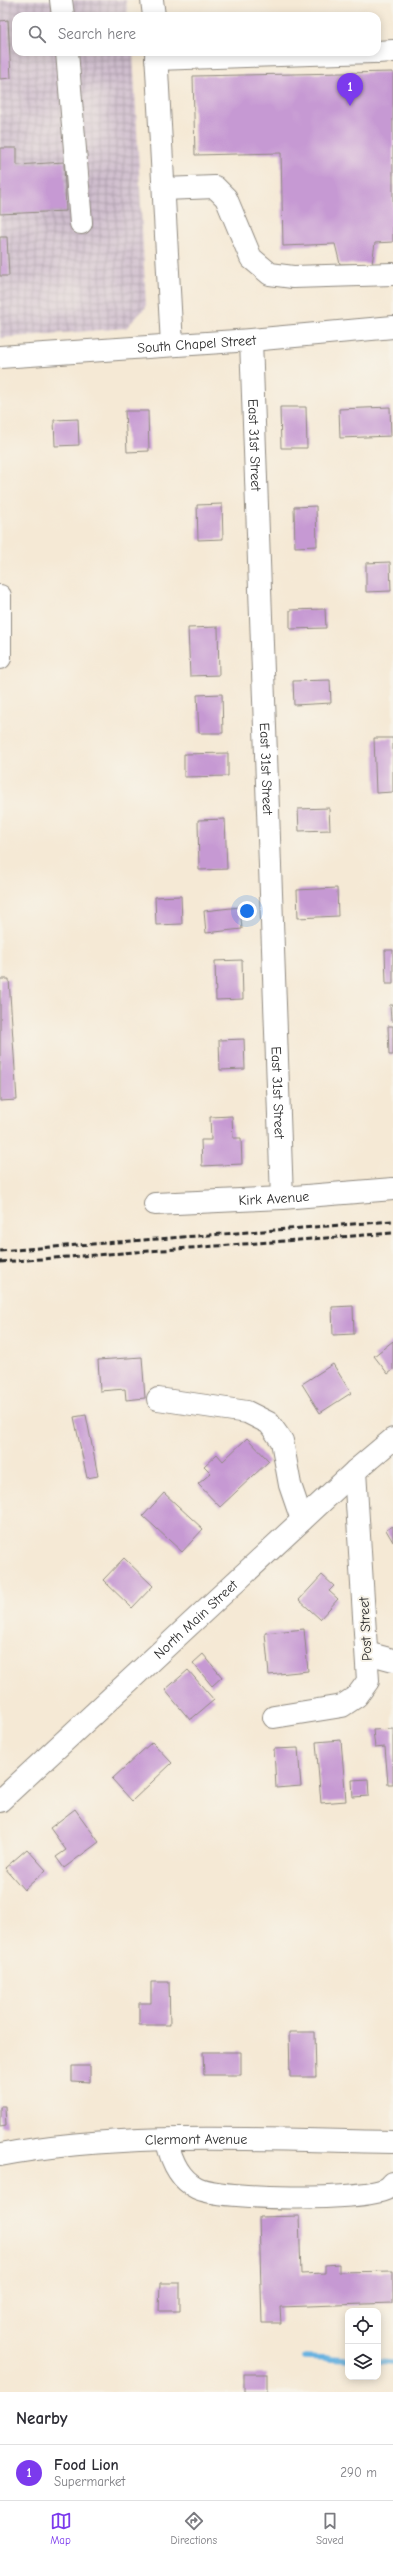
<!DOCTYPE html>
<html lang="en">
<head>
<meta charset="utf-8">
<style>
  body { margin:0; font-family:"Comic Neue",sans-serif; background:#f2f2f3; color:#2b2b33 }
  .controls { position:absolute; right:12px; bottom:12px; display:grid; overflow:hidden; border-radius:8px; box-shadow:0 2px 10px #0003 }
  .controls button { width:36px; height:36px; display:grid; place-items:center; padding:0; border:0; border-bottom:1px solid #e1e1e2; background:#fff; color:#2b2b33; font:20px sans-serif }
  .you { position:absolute; left:247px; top:911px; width:14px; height:14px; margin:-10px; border:3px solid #fff; border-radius:50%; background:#1a73e8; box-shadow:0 0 0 6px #1a73e833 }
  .badge { display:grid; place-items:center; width:26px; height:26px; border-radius:50%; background:#7c3aed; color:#fff; font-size:13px; font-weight:700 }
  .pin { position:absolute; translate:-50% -33px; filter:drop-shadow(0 1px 2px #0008) }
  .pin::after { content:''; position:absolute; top:21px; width:14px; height:12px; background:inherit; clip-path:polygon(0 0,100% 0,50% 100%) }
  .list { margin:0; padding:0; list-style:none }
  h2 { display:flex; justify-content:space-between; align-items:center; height:52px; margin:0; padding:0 16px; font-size:17px }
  h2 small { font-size:13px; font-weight:400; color:#7c7c81 }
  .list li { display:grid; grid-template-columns:26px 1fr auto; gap:12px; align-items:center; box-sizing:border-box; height:56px; padding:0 16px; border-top:1px solid #e1e1e2 }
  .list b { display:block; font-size:15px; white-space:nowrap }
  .list p { margin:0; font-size:13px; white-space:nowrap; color:#7c7c81 }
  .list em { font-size:13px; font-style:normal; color:#7c7c81 }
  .icon { flex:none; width:22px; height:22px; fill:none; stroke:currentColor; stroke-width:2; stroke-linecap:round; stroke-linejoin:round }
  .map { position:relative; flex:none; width:393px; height:2392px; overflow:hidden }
  .search { position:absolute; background:#fff; box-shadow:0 2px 10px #0003; left:12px; right:12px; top:12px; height:44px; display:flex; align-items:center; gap:10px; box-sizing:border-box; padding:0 14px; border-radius:12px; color:#7c7c81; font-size:15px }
  .sheet { height:108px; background:#fff }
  nav { display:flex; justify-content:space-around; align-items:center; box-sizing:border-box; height:56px; border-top:1px solid #e1e1e2; background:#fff; font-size:11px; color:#7c7c81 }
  nav a { display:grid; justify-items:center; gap:2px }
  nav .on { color:#7c3aed }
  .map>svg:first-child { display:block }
</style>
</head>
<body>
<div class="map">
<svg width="393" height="2392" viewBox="0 0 393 2392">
  <defs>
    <pattern id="industrial-grid" width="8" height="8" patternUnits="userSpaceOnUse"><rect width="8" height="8" fill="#cfbdce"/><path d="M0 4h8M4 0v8" fill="none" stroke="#a89aa7"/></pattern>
  </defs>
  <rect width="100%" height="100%" fill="#f7f3e8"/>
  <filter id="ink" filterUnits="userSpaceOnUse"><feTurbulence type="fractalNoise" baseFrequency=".025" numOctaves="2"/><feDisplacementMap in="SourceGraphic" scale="8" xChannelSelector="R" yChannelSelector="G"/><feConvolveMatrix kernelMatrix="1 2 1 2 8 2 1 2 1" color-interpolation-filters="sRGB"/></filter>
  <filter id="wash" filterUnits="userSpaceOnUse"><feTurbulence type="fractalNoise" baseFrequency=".012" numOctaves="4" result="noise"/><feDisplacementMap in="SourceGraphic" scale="16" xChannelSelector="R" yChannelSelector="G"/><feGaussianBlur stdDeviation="0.9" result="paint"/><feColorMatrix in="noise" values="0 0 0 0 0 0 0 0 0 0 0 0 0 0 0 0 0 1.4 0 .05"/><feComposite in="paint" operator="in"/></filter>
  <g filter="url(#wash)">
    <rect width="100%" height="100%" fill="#f5e9d5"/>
    <path fill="url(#industrial-grid)" d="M0 0H126L128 16H16V52H133L146 307 126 328 0 338Z"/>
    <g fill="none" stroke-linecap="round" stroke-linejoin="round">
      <g stroke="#68b2e0" stroke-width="5.5">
        <path d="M305 2357 348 2359"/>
        <path d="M378 2361 393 2362"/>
      </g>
    </g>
    <g id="blocks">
      <g fill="#c699d3">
        <path d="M8 20 11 78 0 79V21Z"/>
        <path d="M393 72V242L375 243 372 264H340L335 244 283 246 281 153 195 155 193 76Z"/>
        <path d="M0 148H17V165L64 162 66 211 0 214Z"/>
        <path d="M0 237H7L9 276H0Z"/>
        <path d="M280 407H306L307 448H281Z"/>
        <path d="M390 407 391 436 340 438 339 409Z"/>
        <path d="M125 411H148L149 451 127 452Z"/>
        <path d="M78 419 79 445 55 446 54 420Z"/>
        <path d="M222 504 223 539 198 540 197 505Z"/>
        <path d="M316 506 317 546 295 547 294 507Z"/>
        <path d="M390 562 391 591 366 592V563Z"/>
        <path d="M325 609 326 628 290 629V610Z"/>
        <path d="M218 627 219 675 190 676 188 628Z"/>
        <path d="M330 680 331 703 294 705 293 681Z"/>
        <path d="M222 694 223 733H199L197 695Z"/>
        <path d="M374 738H393V792L376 793Z"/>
        <path d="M228 753V776L184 777V754Z"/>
        <path d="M329 808 330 830 299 831 298 809Z"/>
        <path d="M225 819 227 869 199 870 198 820Z"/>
        <path d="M337 888 338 916 298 918 297 890Z"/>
        <path d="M181 896 182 924 156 925 155 897Z"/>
        <path d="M240 907 242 929 206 933 204 911Z"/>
        <path d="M385 950H393V984H386Z"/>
        <path d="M242 960 243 999 216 1000 215 961Z"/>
        <path d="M0 979H9L17 1100 0 1101Z"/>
        <path d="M390 1005H393V1021H391Z"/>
        <path d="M388 1026H393V1055H389Z"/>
        <path d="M244 1039 245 1069 220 1070 219 1040Z"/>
        <path d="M232 1116 233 1138H241L242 1164 202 1166 201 1140H211L210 1117Z"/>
        <path d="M353 1306 354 1334 333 1335 332 1307Z"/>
        <path d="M393 1341V1370L388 1374 374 1356Z"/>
        <path d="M142 1357 145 1398 126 1400 125 1389 100 1391 98 1360Z"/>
        <path d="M333 1364 351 1393 320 1413 302 1384Z"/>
        <path d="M86 1415 98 1476 87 1478 74 1417Z"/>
        <path d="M247 1438 269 1461 220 1507 198 1484 211 1473 204 1466 217 1454 223 1461Z"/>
        <path d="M164 1493 203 1529 182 1552 143 1516Z"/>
        <path d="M393 1526V1542L386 1530Z"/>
        <path d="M124 1558 153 1586 132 1608 103 1580Z"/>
        <path d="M322 1575 334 1586 329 1591 338 1599 320 1619 299 1600Z"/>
        <path d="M304 1629 308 1671 269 1675 265 1633Z"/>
        <path d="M203 1654 222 1677 212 1686 193 1663Z"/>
        <path d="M188 1670 214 1700 190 1720 165 1690Z"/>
        <path d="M393 1729V1784H388L385 1747 375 1748 373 1730Z"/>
        <path d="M341 1740 346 1801 321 1803 316 1742Z"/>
        <path d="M152 1742 172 1763 132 1801 112 1779Z"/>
        <path d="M298 1748 301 1786 276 1788 274 1749Z"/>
        <path d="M368 1779 369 1796 353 1797 352 1780Z"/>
        <path d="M75 1809 99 1842 64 1868 56 1857 66 1850 50 1828Z"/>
        <path d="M27 1849 46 1870 24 1890 5 1868Z"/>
        <path d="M151 1982H169L170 2025H139V2003H151Z"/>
        <path d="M289 2032H315L316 2077H290Z"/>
        <path d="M203 2052H241V2075H204Z"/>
        <path d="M72 2066H90V2082L72 2081Z"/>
        <path d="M0 2106H5L6 2126 0 2127Z"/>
        <path d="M299 2216 301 2274 325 2273V2265L339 2264V2272L393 2271V2303L280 2307 281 2323H262L259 2217Z"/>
        <path d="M160 2283H180V2311H159Z"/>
        <rect x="244" y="2374" width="23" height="18"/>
      </g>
    </g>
  </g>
  <g filter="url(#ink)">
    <use href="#blocks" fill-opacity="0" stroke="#908a80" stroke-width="1"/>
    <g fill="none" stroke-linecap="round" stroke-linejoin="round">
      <defs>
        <g id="minor">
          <path d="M61 0 63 16"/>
          <path d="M152 0 154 16"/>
          <path d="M67 52 81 223"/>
          <path d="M156 52 172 345"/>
          <path d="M377 52 393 51"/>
          <path d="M156 59 373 52"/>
          <path d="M164 189 215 187 226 198 251 258 270 274 293 277 393 274"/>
          <path id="s1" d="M251 340 282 1198"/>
          <path id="s2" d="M0 357 251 340 393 327"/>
          <path d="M0 596V658"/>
          <path id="s3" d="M155 1204 282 1198 393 1189"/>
          <path d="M158 1399 247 1412 269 1423 282 1441 290 1485 302 1520"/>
          <path d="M367 1653 393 1660"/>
          <path d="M274 1717 342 1706 357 1696 368 1681 355 1471"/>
          <path d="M167 2141C171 2160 179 2179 197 2188 222 2200 362 2201 386 2189 389 2188 391 2185 393 2183"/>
          <path id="s4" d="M0 2155C128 2131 263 2140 393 2142"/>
        </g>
        <g id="major">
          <path id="s5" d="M0 1801 355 1471 393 1439"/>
        </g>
      </defs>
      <use href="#minor" stroke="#908a80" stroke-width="24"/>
      <use href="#major" stroke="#908a80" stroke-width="24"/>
      <use href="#minor" stroke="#fff" stroke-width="22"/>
      <use href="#major" stroke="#fff" stroke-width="22"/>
      <g stroke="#2b2b2b" stroke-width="3" stroke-dasharray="6 3" stroke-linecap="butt">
        <path d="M0 1251 393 1221"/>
        <path d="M0 1262 393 1233"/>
      </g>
    </g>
  </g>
  <g text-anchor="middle" stroke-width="4" stroke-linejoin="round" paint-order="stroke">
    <g font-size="14" fill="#2b2b2b" stroke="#f7f3e8">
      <text dy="5" stroke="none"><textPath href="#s2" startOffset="197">South Chapel Street</textPath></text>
      <text dy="5" stroke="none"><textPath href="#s1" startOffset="105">East 31st Street</textPath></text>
      <text dy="5" stroke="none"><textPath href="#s1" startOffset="429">East 31st Street</textPath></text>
      <text dy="5" stroke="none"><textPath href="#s1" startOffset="753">East 31st Street</textPath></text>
      <text dy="5" stroke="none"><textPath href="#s3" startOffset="119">Kirk Avenue</textPath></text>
      <text dy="5" stroke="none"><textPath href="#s5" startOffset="267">North Main Street</textPath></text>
      <text transform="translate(365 1629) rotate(-93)" y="5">Post Street</text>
      <text dy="5" stroke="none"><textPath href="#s4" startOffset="197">Clermont Avenue</textPath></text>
    </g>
  </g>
</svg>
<div class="controls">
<button><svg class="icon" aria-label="locate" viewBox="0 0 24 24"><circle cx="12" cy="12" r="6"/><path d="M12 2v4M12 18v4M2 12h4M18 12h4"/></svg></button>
<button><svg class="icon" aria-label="layers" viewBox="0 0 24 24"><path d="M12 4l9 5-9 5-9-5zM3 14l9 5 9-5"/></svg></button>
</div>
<div class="you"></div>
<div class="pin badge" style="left:350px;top:106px">1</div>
<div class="search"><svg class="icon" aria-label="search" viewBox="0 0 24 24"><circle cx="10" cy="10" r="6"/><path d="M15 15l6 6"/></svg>Search here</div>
</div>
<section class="sheet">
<h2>Nearby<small></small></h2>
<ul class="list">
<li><span class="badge">1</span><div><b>Food Lion</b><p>Supermarket</p></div><em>290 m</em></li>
</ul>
</section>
<nav>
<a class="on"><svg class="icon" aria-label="map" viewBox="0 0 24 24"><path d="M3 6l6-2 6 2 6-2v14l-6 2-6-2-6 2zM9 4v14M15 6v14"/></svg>Map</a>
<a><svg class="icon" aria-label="directions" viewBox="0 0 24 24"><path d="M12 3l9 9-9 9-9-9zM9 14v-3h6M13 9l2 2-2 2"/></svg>Directions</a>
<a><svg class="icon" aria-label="saved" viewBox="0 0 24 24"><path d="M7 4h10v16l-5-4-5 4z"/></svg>Saved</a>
</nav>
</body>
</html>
